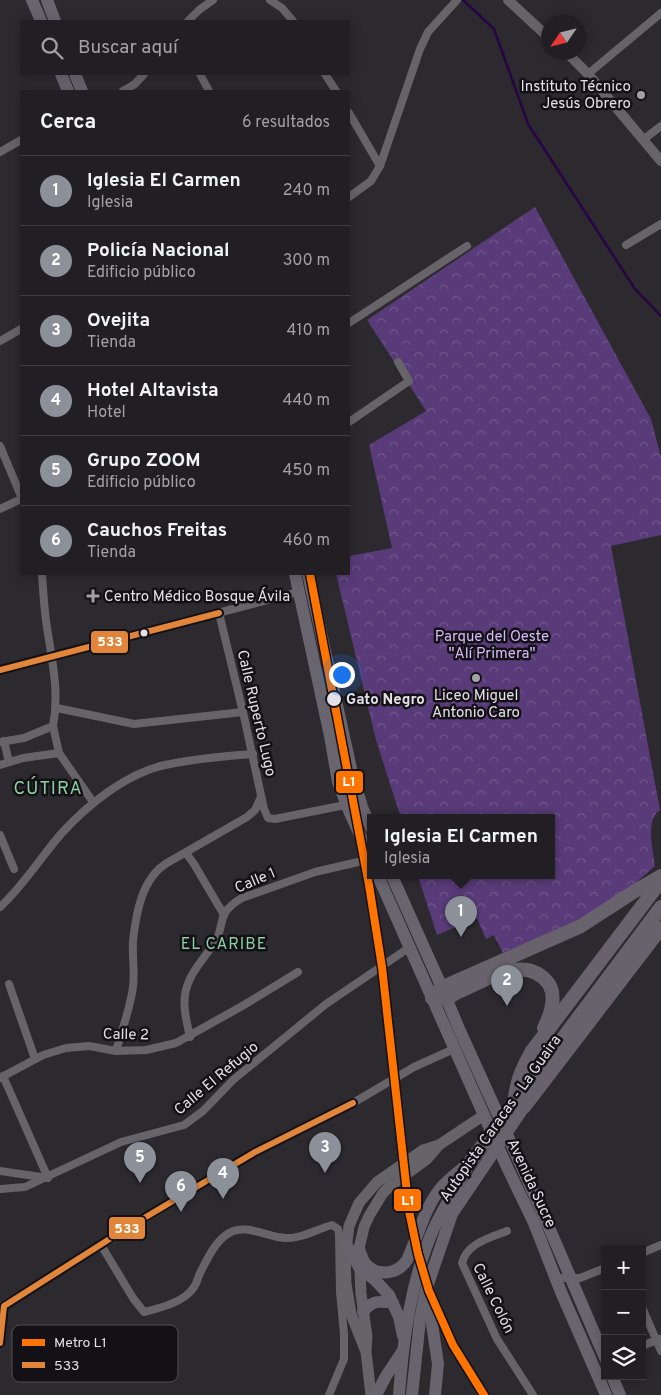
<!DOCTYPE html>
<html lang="es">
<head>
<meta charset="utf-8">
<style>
  body { margin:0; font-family:Overpass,sans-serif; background:#2d2c30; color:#f1f3f6 }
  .controls { position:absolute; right:15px; bottom:15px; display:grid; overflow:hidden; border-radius:0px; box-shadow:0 2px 12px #0003 }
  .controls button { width:45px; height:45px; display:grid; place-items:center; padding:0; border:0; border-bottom:1px solid #3e3d41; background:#211f23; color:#f1f3f6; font:25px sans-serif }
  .compass { position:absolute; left:541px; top:15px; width:45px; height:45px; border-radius:50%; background:#211f23; box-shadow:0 2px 12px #0003; rotate:235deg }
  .you { position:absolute; left:341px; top:674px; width:18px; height:18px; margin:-12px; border:4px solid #fff; border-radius:50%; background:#1a73e8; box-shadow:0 0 0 8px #1a73e833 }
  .badge { display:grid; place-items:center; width:32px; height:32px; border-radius:50%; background:#8c9099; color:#fff; font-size:16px; font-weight:700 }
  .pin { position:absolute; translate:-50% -41px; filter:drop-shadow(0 1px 2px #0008) }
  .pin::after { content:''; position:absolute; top:26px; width:18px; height:15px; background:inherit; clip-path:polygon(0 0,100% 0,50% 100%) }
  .popup { position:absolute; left:367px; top:814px; width:188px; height:65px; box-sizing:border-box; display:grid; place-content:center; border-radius:0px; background:#211f23; filter:drop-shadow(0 1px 4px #0005); font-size:16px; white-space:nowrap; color:#a2a2a6 }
  .popup b { font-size:19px; color:#f1f3f6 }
  .popup::after { content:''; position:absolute; left:50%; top:100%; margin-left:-10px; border:10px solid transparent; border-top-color:#211f23 }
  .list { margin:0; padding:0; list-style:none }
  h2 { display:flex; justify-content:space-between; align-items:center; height:65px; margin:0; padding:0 20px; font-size:21px }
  h2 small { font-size:16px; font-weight:400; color:#a2a2a6 }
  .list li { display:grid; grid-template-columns:32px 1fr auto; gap:15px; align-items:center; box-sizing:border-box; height:70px; padding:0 20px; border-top:1px solid #3e3d41 }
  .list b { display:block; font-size:19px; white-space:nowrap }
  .list p { margin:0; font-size:16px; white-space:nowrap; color:#a2a2a6 }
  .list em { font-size:16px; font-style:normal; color:#a2a2a6 }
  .icon { flex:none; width:28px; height:28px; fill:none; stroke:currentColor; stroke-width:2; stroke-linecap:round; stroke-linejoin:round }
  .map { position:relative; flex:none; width:661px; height:1395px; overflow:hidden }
  .search { position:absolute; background:#211f23; box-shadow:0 2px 12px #0003; left:20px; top:20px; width:330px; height:55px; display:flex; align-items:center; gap:12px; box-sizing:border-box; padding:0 18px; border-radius:0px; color:#a2a2a6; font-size:19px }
  .panel { position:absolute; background:#211f23; box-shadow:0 2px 12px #0003; left:20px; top:90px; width:330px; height:485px; border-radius:0px }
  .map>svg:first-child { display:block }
</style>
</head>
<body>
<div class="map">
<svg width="661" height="1395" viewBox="0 0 661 1395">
  <defs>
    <pattern id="park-crowns" width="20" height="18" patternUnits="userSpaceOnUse" patternTransform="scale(1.25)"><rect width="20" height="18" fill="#583b78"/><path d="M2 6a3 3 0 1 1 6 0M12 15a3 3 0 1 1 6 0" fill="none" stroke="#70578b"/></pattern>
  </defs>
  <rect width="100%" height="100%" fill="#2c292f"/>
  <path fill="url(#park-crowns)" d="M535 207 651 419 661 457V535L611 546 660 810C645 819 653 851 655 866 646 874 637 882 628 889 590 917 547 936 503 953L494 935 486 939 477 918 437 935 418 876H551V818H401L376 740 336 574H349V556L392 548 369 445 426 411 367 320Z"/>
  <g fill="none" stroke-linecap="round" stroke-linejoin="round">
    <path stroke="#280444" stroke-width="2.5" d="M463 0 494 29 528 124 635 289 661 316"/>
    <g stroke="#676469" stroke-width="8">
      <path d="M270 0 282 8 293 21"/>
      <path d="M188 21 199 10 213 0"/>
      <path d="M200 74 209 91"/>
      <path d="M325 74 336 91"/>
      <path d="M588 74 661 13"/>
      <path d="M123 91 135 84 144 74"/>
      <path d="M349 113 380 166"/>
      <path d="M643 140 661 126"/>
      <path d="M0 152 21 140"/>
      <path d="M349 197 371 181 380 166 420 49 428 32 457 0"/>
      <path d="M626 245 661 224"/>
      <path d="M349 323 467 246"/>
      <path d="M0 341 21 329"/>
      <path d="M349 422 409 381 398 362"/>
      <path d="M0 446 21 496"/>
      <path d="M0 509 21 499"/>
      <path d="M219 613 243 712 264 809 268 818 275 819 350 804"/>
      <path d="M0 670 298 592"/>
      <path d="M57 708 134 724 243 712"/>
      <path d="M53 726 59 753 93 802"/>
      <path d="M4 741 9 762"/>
      <path d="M0 742 24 738 53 726C60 690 51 656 46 621 44 605 43 589 42 574"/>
      <path d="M0 765 23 758 59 753"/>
      <path d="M0 835 14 869"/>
      <path d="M186 853 194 864 224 915"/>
      <path d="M0 907C24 885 40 858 61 834 87 805 127 773 165 765 194 759 224 756 253 754"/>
      <path d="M9 984 35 1059"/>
      <path d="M190 1037C187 1023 183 1009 185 995 188 973 206 957 217 939 221 930 221 920 225 913 229 906 235 902 242 898L315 872 371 859"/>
      <path d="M116 1051C122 1030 130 1009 133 987 135 972 132 956 133 941 136 913 142 878 167 863L247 817 255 810 261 797"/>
      <path d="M0 1078 43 1055 66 1048 89 1046 116 1051 146 1050 176 1043 244 1005 298 972"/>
      <path d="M0 1171 48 1178 3 1076"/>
      <path d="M0 1189 25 1187 121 1142 184 1125 203 1111 233 1080 326 1004 410 947"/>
      <path d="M507 1231C490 1238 467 1243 462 1263L497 1339 533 1395"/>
      <path d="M101 1245 133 1298 144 1312C160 1308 185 1302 194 1287 197 1283 198 1277 200 1273 207 1260 215 1241 229 1233 246 1223 266 1237 285 1238 301 1239 317 1229 332 1225L338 1229 339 1234 340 1292 344 1334V1359L329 1395"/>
      <path d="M642 1253 661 1245"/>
      <path d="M556 1278H580L605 1268"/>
      <path d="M0 1307 255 1152 353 1103 414 1067 456 1048"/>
      <path d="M642 1307 661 1351"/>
      <path d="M0 1343 4 1306"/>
      <path d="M642 1346 659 1339"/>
    </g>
    <g stroke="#676469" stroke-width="10">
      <path d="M508 0 548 37"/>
      <path d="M566 52 588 74 661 161"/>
    </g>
    <g stroke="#676469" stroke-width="11">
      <path d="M366 1350 367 1337 361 1294 359 1249 364 1227 369 1216 383 1193 390 1186 427 1159 439 1145 484 1115"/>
      <path d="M371 1395 366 1352 351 1314 346 1284 345 1257 349 1226 359 1203 377 1182 423 1150 439 1145"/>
    </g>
    <g stroke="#69656f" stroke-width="12">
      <path d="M32 0 41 21"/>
      <path d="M47 0 55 21"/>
      <path d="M61 74 68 91"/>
      <path d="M75 74 82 91"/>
      <path d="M295 574 330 736 338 782 350 813 371 859"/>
      <path d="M308 574 352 773 362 807 371 828"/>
      <path d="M378 876 507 1167 534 1223 561 1292 606 1395"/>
      <path d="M392 876 439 981 460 1031 548 1225 605 1358"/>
      <path d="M612 1376 620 1395"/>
    </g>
    <g stroke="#68646d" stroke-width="12">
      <path d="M346 1244 359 1267 375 1280 389 1295 399 1317 403 1336"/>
      <path d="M359 1249C361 1254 362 1259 365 1263 377 1278 398 1274 407 1260 418 1237 424 1209 440 1189 446 1181 456 1174 464 1167"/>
      <path d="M428 1297 438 1364 435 1395"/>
      <path d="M363 1312C372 1300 379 1301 393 1303"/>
      <path d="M376 1395 386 1376 402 1352"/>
      <path d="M399 1395C403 1340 411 1279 434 1228 445 1205 459 1183 471 1161"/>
      <path d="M412 1395 420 1320 426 1290 452 1214 524 1107"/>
    </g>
    <g stroke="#67626b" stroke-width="14">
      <path d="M432 998 441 988 581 926 635 891 661 876"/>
      <path d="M432 998C436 998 440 999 444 998 449 998 454 994 458 992 485 981 526 952 549 984 557 998 550 1016 544 1028"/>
      <path d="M514 1104C517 1081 520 1072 532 1051L661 881"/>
      <path d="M524 1107 661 928"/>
      <path d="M471 1161 661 907"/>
    </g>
    <defs>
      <g id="bus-1">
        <path d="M0 670 219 613"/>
        <path d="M0 1343 4 1306 119 1233 255 1152 353 1103"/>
      </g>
    </defs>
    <use href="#bus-1" stroke="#131115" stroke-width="10"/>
    <use href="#bus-1" stroke="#e1853a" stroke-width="6"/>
    <defs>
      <path id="metro-1" d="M310 574 369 885 382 967 409 1211 418 1254 429 1291 453 1345 484 1395"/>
    </defs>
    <use href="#metro-1" stroke="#131115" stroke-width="11"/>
    <use href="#metro-1" stroke="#ff7400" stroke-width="8"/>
  </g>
  <g fill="#a3a0a7" stroke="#131115" stroke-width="2">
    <circle cx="641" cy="95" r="5"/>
    <path d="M90.5 588.5h5v5h5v5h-5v5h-5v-5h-5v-5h5z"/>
    <circle cx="476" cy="678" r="5"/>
  </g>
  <g fill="#e3e0e7" stroke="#131115" stroke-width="2">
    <circle cx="144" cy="633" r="4.5"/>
    <circle cx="334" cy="699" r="8"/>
  </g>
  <g text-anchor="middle" stroke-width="5" stroke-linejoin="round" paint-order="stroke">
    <g font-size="15" fill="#e3e0e7" stroke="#131115" text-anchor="end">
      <text x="631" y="91">Instituto Técnico<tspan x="631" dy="17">Jesús Obrero</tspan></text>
      <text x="104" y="601" text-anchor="start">Centro Médico Bosque Ávila</text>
      <text x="476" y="700" text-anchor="middle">Liceo Miguel<tspan x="476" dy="17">Antonio Caro</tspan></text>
    </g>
    <g font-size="15" fill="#d6bbfa" stroke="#131115">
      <text x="492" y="641">Parque del Oeste<tspan x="492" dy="17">"Alí Primera"</tspan></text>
    </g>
    <g font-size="15" font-weight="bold" fill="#e3e0e7" stroke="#131115" text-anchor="start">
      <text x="346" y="704">Gato Negro</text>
    </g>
    <g font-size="15" fill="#e3e0e7" stroke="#131115">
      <text transform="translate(257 713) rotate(77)" y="5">Calle Ruperto Lugo</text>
      <text transform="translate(255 880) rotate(-23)" y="5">Calle 1</text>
      <text transform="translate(126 1034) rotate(1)" y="5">Calle 2</text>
      <text transform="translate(216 1078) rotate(-40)" y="5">Calle El Refugio</text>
      <text transform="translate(500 1118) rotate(-55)" y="5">Autopista Caracas - La Guaira</text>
      <text transform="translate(532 1183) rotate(65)" y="5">Avenida Sucre</text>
      <text transform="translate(494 1298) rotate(64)" y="5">Calle Colón</text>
    </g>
    <g font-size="16" letter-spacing="1" fill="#8ad2a1" stroke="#131115">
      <text x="224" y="949">EL CARIBE</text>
    </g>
    <g font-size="18" letter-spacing="1" fill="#8ad2a1" stroke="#131115">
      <text x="48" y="794">CÚTIRA</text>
    </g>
  </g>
  <rect x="12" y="1325" width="166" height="57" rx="8" fill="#131115" stroke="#514f54" stroke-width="1"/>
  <rect x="22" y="1339" width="23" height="7" fill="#ff7400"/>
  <rect x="22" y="1362" width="23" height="6" fill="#e1853a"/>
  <g font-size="14" fill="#e3e0e7">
    <text x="54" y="1347">Metro L1</text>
    <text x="54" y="1370">533</text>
  </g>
  <g stroke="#131115" stroke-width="2">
    <rect x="90" y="630" width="39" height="24" rx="5" fill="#e1853a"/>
    <rect x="335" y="770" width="29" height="24" rx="5" fill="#ff7400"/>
    <rect x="393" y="1188" width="29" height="24" rx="5" fill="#ff7400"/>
    <rect x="108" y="1216" width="38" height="24" rx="5" fill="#e1853a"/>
  </g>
  <g font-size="14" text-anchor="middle" font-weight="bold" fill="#fff">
    <text x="110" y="646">533</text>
    <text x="349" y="786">L1</text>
    <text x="408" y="1205">L1</text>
    <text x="127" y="1233">533</text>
  </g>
</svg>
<div class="controls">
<button>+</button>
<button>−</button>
<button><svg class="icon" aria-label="layers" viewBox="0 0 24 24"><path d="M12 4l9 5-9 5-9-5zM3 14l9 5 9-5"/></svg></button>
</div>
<svg class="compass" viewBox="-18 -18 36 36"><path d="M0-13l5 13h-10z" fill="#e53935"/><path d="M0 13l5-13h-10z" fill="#a2a2a6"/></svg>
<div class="you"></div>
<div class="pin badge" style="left:461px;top:937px">1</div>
<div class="popup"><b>Iglesia El Carmen</b>Iglesia</div>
<div class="pin badge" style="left:507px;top:1006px">2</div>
<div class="pin badge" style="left:325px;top:1173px">3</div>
<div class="pin badge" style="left:223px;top:1199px">4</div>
<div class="pin badge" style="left:140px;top:1183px">5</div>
<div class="pin badge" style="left:181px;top:1212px">6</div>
<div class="search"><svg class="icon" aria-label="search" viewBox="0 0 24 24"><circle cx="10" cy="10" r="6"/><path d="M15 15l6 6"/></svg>Buscar aquí</div>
<section class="panel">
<h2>Cerca<small>6 resultados</small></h2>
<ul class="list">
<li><span class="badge">1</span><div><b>Iglesia El Carmen</b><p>Iglesia</p></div><em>240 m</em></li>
<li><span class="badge">2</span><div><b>Policía Nacional</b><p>Edificio público</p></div><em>300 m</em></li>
<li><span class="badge">3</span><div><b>Ovejita</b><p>Tienda</p></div><em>410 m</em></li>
<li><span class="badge">4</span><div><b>Hotel Altavista</b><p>Hotel</p></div><em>440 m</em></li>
<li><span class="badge">5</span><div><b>Grupo ZOOM</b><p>Edificio público</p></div><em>450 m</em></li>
<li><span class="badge">6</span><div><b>Cauchos Freitas</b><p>Tienda</p></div><em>460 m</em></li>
</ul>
</section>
</div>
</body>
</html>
